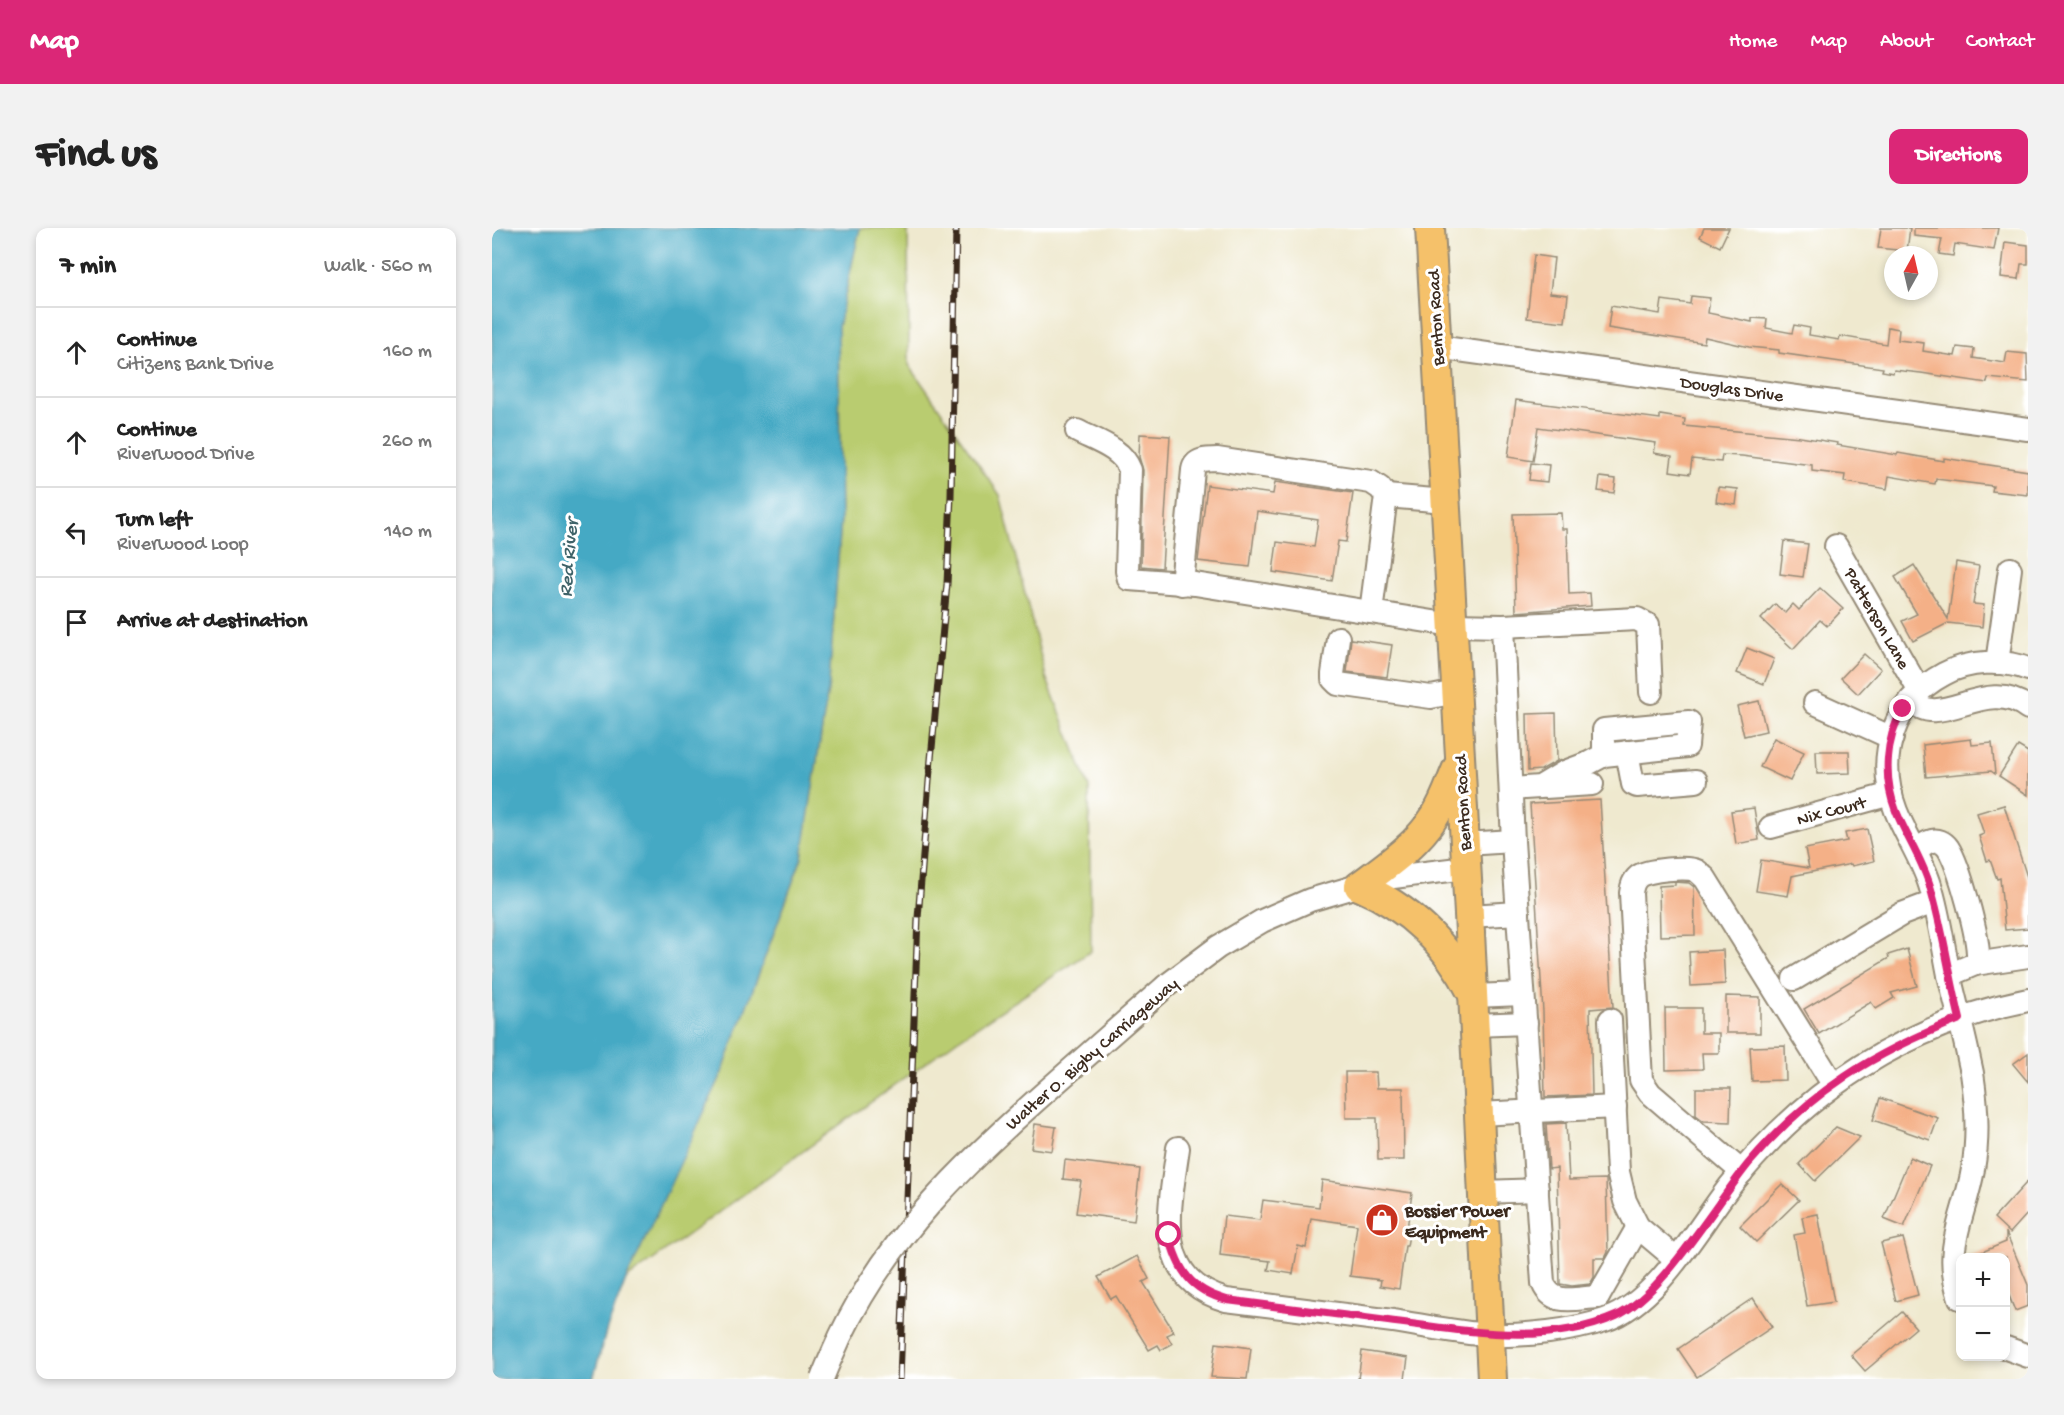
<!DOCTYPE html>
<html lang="en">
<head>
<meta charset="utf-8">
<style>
  body { margin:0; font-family:"Gochi Hand",sans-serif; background:#f2f2f2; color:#222 }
  .controls { position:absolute; right:18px; bottom:18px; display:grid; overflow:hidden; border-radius:12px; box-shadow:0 3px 9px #0003 }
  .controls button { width:54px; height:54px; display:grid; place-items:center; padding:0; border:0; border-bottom:2px solid #e0e0e0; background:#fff; color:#222; font:30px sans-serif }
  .compass { position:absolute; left:1392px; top:18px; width:54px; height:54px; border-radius:50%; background:#fff; box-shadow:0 3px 9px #0003; rotate:8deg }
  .stop { position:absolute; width:18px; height:18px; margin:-14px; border:4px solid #db2777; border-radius:50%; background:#fff }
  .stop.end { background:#db2777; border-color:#fff; box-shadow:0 2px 6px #0008 }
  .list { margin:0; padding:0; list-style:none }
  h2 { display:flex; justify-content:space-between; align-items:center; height:78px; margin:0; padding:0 24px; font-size:26px }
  h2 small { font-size:20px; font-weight:400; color:#767676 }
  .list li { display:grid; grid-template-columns:39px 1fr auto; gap:18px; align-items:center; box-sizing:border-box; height:90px; padding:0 24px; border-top:2px solid #e0e0e0 }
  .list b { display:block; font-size:22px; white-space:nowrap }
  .list p { margin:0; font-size:20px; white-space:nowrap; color:#767676 }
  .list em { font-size:20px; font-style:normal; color:#767676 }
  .icon { flex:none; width:33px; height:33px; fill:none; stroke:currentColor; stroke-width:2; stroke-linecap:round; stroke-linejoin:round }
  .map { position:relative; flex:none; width:1536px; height:1151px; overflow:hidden; border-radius:12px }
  header { display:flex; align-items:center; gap:36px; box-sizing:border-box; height:84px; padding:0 30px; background:#db2777; color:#fff }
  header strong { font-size:28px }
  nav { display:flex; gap:33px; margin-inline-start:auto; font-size:21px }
  .intro { display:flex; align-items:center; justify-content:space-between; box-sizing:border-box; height:144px; padding:0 36px }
  h1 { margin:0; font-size:42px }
  .button { padding:15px 27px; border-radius:12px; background:#db2777; color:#fff; font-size:21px; font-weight:700 }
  main { display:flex; gap:36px; padding:0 36px }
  aside { flex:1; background:#fff; border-radius:12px; box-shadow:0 3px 9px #0003 }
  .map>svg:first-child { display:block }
</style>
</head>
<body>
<header>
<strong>Map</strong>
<nav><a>Home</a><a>Map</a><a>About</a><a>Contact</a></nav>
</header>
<div class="intro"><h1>Find us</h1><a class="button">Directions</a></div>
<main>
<aside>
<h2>7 min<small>Walk · 560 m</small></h2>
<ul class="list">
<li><svg class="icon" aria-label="ahead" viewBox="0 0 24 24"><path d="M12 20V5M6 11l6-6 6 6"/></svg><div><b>Continue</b><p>Citizens Bank Drive</p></div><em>160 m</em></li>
<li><svg class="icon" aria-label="ahead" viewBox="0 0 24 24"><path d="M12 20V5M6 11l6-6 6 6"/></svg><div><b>Continue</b><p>Riverwood Drive</p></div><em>260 m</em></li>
<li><svg class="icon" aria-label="left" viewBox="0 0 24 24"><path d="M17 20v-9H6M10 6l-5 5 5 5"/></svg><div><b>Turn left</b><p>Riverwood Loop</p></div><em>140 m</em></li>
<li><svg class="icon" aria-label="arrive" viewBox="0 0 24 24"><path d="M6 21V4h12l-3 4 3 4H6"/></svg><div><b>Arrive at destination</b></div></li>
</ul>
</aside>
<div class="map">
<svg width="1536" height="1151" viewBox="0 0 1536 1151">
  <rect width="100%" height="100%" fill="#fff"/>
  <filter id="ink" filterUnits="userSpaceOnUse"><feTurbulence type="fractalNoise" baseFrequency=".0167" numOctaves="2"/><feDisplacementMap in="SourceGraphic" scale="12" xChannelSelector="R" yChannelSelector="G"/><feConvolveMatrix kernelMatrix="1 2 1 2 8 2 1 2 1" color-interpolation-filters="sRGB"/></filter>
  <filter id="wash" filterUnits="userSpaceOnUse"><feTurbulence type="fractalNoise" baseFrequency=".008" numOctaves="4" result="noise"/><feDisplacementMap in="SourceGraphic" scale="24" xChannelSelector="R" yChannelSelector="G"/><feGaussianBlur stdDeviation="1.35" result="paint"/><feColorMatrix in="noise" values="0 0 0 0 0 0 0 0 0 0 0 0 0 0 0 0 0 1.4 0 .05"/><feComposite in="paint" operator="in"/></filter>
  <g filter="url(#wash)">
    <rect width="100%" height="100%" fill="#efe9cf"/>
    <path fill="#b9cc6f" stroke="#7a7b46" stroke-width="1.5" d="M368 0H416L417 137 508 267 554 449 597 559 599 723 465 812 132 1053 228 850 310 629 337 455 349 291 346 99Z"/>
    <path fill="#44a9c4" stroke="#406a71" stroke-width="1.5" d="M0 0H368L346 99 349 291 337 455 310 629 228 850 134 1052 114 1104 101 1151H0Z"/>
    <g id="blocks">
      <g fill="#f4b087">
        <path d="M1212 0H1237L1228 19 1208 9Z"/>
        <path d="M1389 0H1418L1415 23 1386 20Z"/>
        <path d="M1422 0H1506L1502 22 1463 16 1461 28 1447 26 1450 11 1422 8Z"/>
        <path d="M1513 14 1536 17V36H1529L1527 51 1509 49Z"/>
        <path d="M1042 27 1062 30 1058 65 1076 67 1073 94 1035 90Z"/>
        <path d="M1199 68 1218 70 1216 85 1260 94V90L1275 91 1274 100 1300 105 1302 97 1318 100 1317 107 1347 112 1348 108 1394 116 1396 99 1407 101 1406 112 1432 115 1431 123 1463 128 1465 119 1482 121 1481 130 1513 135 1515 124 1535 126 1536 154 1496 150 1495 155 1429 145 1402 142 1401 145 1390 143 1391 140 1287 125V122L1257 119 1213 109 1212 115 1116 100 1119 78 1168 86 1170 72 1198 76Z"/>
        <path d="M1024 172 1168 191V187L1193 191 1192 198 1308 209 1346 215 1345 217 1405 227 1406 225 1452 233V230L1536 243V267L1500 263 1501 258 1444 251 1443 256 1397 248 1395 261 1352 254 1353 247 1320 243V237L1250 228 1230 227 1229 234 1200 231 1198 246 1178 243 1180 228 1162 225 1164 215 1046 199 1041 233 1016 229Z"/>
        <path d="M648 206 678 208 670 340 649 338 651 242 647 229Z"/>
        <path d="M1039 235 1057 237 1055 254 1037 252Z"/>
        <path d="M1108 249 1124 251 1122 265 1106 263Z"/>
        <path d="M783 254 861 265 854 314 846 313 840 353 781 344 785 314 822 319 826 292 765 283 758 339 706 333 715 257 781 266Z"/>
        <path d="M1226 259 1246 261 1244 277 1224 274Z"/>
        <path d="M1069 285 1070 301H1075L1077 366 1098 365 1099 378 1024 384 1021 286Z"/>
        <path d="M1292 313 1316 316 1311 349 1288 346Z"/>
        <path d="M1464 334 1487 338 1481 376 1492 377 1490 399 1456 395 1421 413 1410 393 1425 386 1403 349 1422 337 1456 391Z"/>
        <path d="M1328 360 1351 381 1335 398 1328 392 1301 421 1269 391 1283 376 1293 385 1301 376 1307 382Z"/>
        <path d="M859 411 900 417 895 449 855 444Z"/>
        <path d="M1255 420 1282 431 1272 456 1245 445Z"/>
        <path d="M1372 426 1389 441 1366 466 1349 450Z"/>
        <path d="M1267 473 1274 503 1252 508 1245 478Z"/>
        <path d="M1064 485 1065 533 1049 542 1036 543 1035 486Z"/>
        <path d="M1282 510 1312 524 1298 553 1268 539Z"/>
        <path d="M1479 511 1480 517 1500 515 1503 546 1499 543 1434 549 1431 517Z"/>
        <path d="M1526 518 1536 524V567L1507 548Z"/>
        <path d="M1324 523H1357L1358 545 1325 546Z"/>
        <path d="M1108 572 1121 779 1098 781 1100 867 1053 869 1051 784 1038 576Z"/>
        <path d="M1512 577 1536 652V700L1513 702 1508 650 1505 651 1498 632 1495 633 1487 608 1492 606 1485 585Z"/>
        <path d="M1262 580 1267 612 1244 616 1239 583Z"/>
        <path d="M1375 601 1382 633 1360 638 1359 636 1300 648 1296 668 1264 663 1269 632 1317 640 1313 621 1355 613 1353 605Z"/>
        <path d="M1183 654 1197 655 1202 659 1203 707 1168 708 1167 658 1183 657Z"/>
        <path d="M1415 721 1425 758 1399 765 1402 770 1384 781 1379 774 1327 806 1312 781 1397 730 1396 727Z"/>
        <path d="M1231 722 1233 756 1199 758 1197 724Z"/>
        <path d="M1234 768 1268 769V805H1234Z"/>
        <path d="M1173 780H1209V805H1227V825H1210L1211 841 1174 842Z"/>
        <path d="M1293 818 1294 852 1260 853 1258 819Z"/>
        <path d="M1536 825V854L1521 836Z"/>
        <path d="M853 844H884L885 860H911L912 932H886L885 890H854Z"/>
        <path d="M1204 860H1239L1238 894 1212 893 1204 887Z"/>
        <path d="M1388 870 1446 890 1438 912 1381 892Z"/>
        <path d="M1074 895 1077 952 1114 951 1116 1024 1113 1030H1102V1049L1098 1056 1080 1058 1068 1056 1065 940 1057 941 1054 896Z"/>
        <path d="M543 896 564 899 560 923 539 920Z"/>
        <path d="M1344 899 1368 909 1323 953 1307 936Z"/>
        <path d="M1418 929 1438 938 1412 999 1392 991Z"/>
        <path d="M573 932 648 941 642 993 584 985 589 953 571 951Z"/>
        <path d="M830 952 920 965 915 1001H918L915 1018H913L907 1061 888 1058 889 1052 858 1048 865 997 819 990 814 1020 806 1018 801 1046 776 1042 778 1033 728 1027 732 988 768 992 771 972 827 979Z"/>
        <path d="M1536 953V985L1518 1005 1502 990Z"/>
        <path d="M1290 956 1307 972 1264 1014 1248 998Z"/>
        <path d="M1326 986 1342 1074 1315 1078 1302 1007 1313 1005 1310 989Z"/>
        <path d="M1514 1004 1536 1057V1078L1523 1083 1514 1060V1029H1478L1514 1014Z"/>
        <path d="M1411 1010 1426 1067 1404 1073 1389 1015Z"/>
        <path d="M645 1028 657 1051 651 1054 682 1104 675 1107 680 1116 669 1122 666 1117 657 1122 624 1068 619 1071 606 1049Z"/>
        <path d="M1261 1070 1280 1099 1205 1149 1186 1121Z"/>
        <path d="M1410 1084 1424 1100 1373 1143 1359 1127Z"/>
        <path d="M724 1115 759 1120 755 1151 719 1149Z"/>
        <path d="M870 1123 916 1130 913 1151H866Z"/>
      </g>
    </g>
  </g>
  <g filter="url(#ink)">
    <use href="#blocks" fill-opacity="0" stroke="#958a76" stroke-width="1.5"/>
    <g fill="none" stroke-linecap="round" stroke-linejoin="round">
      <defs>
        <g id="minor">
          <path d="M945 119 1536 201"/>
          <path d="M585 203C604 213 630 220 638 242L635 343 637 351 703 356 960 397 1011 398 1021 613 1051 1055C1061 1079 1083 1070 1106 1069"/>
          <path d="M894 268 954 273"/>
          <path d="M1344 318 1427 462"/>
          <path d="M690 356 701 242C703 231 715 231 725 231L879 254 888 260 894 268 879 384"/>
          <path d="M1011 398 1145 391 1156 397 1159 464"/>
          <path d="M846 410 841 446V451L846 456 939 469 964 464"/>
          <path d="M1505 435 1518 341"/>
          <path d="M1419 472C1448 504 1493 447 1536 480"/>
          <path d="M1323 475 1400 510"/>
          <path d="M1135 524 1141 556 1145 558 1204 553"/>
          <path d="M1053 559 1100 556"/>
          <path d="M1019 561 1048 559 1073 544 1097 535 1112 527V502L1197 494 1195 518 1112 527"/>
          <path d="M1279 599 1399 566"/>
          <path d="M973 616 1021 613"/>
          <path d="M1425 624C1432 613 1447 607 1456 620 1467 637 1487 709 1486 730L1483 736 1457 747"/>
          <path d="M977 688 1026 685"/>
          <path d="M1483 736 1536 728"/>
          <path d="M1302 751 1410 686 1442 674"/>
          <path d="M674 758 726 719 770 693 818 672 893 650 974 640"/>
          <path d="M981 768 1031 766"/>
          <path d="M1118 792 1126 944 1133 973 1146 999"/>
          <path d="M983 797 1034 795"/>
          <path d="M987 886 1123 879"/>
          <path d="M686 920C678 979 659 1050 734 1072 790 1079 845 1086 901 1093 933 1098 966 1105 998 1107 1033 1108 1080 1103 1113 1092 1166 1074 1205 1000 1238 958 1314 862 1415 796 1536 772"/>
          <path d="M1250 944 1158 865 1149 852 1139 665C1140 658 1141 653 1147 648 1155 642 1195 638 1205 643 1208 645 1210 648 1213 650L1341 856"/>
          <path d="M991 964 1045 962"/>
          <path d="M1106 1069 1146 999 1184 1031"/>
          <path d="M1468 1070C1450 1020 1473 989 1481 941 1487 908 1485 877 1480 845 1473 812 1465 779 1457 747 1451 717 1447 686 1438 657 1430 631 1414 608 1404 583 1383 529 1401 473 1452 446 1476 433 1511 431 1536 441"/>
          <path d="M1514 1120 1536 1128"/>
        </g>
        <g id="major">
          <path d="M938 0 978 704 1000 1151"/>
          <path d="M867 658C895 637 924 618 943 588 953 573 958 556 965 540"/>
          <path d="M867 658C916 679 956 716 980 765"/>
        </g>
      </defs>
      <use href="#minor" stroke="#958a76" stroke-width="26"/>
      <use href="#major" stroke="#958a76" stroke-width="32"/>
      <use href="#minor" stroke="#fff" stroke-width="22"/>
      <use href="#major" stroke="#f5c16b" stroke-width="28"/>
      <defs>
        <path id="rail" d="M408 1151 426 690 437 553 455 356 459 268 464 0"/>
      </defs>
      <use href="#rail" stroke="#3b2a1e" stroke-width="7"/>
      <use href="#rail" stroke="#fff" stroke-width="4.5" stroke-dasharray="14" stroke-linecap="butt"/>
      <defs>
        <path id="minor-bridge" d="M330 1151C335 1137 342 1123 348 1109 396 1008 475 933 558 860 597 826 635 792 674 758"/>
      </defs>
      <use href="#minor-bridge" stroke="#958a76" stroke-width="26" stroke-linecap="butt"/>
      <use href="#minor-bridge" stroke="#fff" stroke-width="22"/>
    </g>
  </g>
  <g fill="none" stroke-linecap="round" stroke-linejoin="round" filter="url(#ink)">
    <path stroke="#db2777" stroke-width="8" d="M677 1007C686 1042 698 1062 735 1072 789 1079 842 1086 896 1093 970 1102 1054 1119 1124 1088 1170 1068 1224 975 1257 935 1317 864 1383 824 1468 791 1457 747 1451 701 1438 658 1430 631 1414 608 1404 583 1391 550 1393 512 1411 481"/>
  </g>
  <defs>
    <symbol id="shop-disc" viewBox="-11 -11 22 22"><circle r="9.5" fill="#c8321e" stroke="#fff"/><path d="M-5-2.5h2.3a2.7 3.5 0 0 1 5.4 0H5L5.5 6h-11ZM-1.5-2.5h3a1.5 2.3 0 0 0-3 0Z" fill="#fff"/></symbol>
  </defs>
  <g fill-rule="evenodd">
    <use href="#shop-disc" x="871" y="973" width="38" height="38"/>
  </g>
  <g text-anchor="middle" stroke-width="6" stroke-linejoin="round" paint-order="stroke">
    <g font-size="18" fill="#3b2a1e" stroke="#fff">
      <text transform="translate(943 90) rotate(-93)" y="6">Benton Road</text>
      <text transform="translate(1240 160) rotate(8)" y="6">Douglas Drive</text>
      <text transform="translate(1386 390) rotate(60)" y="6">Patterson Lane</text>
      <text transform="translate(970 575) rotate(-93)" y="6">Benton Road</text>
      <text transform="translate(1339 582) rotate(-15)" y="6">Nix Court</text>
      <text transform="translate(599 825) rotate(-41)" y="6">Walter O. Bigby Carriageway</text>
    </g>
    <g font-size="18" font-weight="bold" fill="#3b2a1e" stroke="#fff" text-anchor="start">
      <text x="913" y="988">Bossier Power<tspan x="913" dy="21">Equipment</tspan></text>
    </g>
    <g font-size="20" font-style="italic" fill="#3f6369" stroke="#fff">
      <text transform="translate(75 330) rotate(-85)" y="7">Red River</text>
    </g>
  </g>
</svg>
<div class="controls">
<button>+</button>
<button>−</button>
</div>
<svg class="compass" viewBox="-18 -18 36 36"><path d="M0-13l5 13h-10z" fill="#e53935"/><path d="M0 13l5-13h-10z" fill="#767676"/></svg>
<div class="stop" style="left:677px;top:1007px"></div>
<div class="stop end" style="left:1411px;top:481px"></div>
</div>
</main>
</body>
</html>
